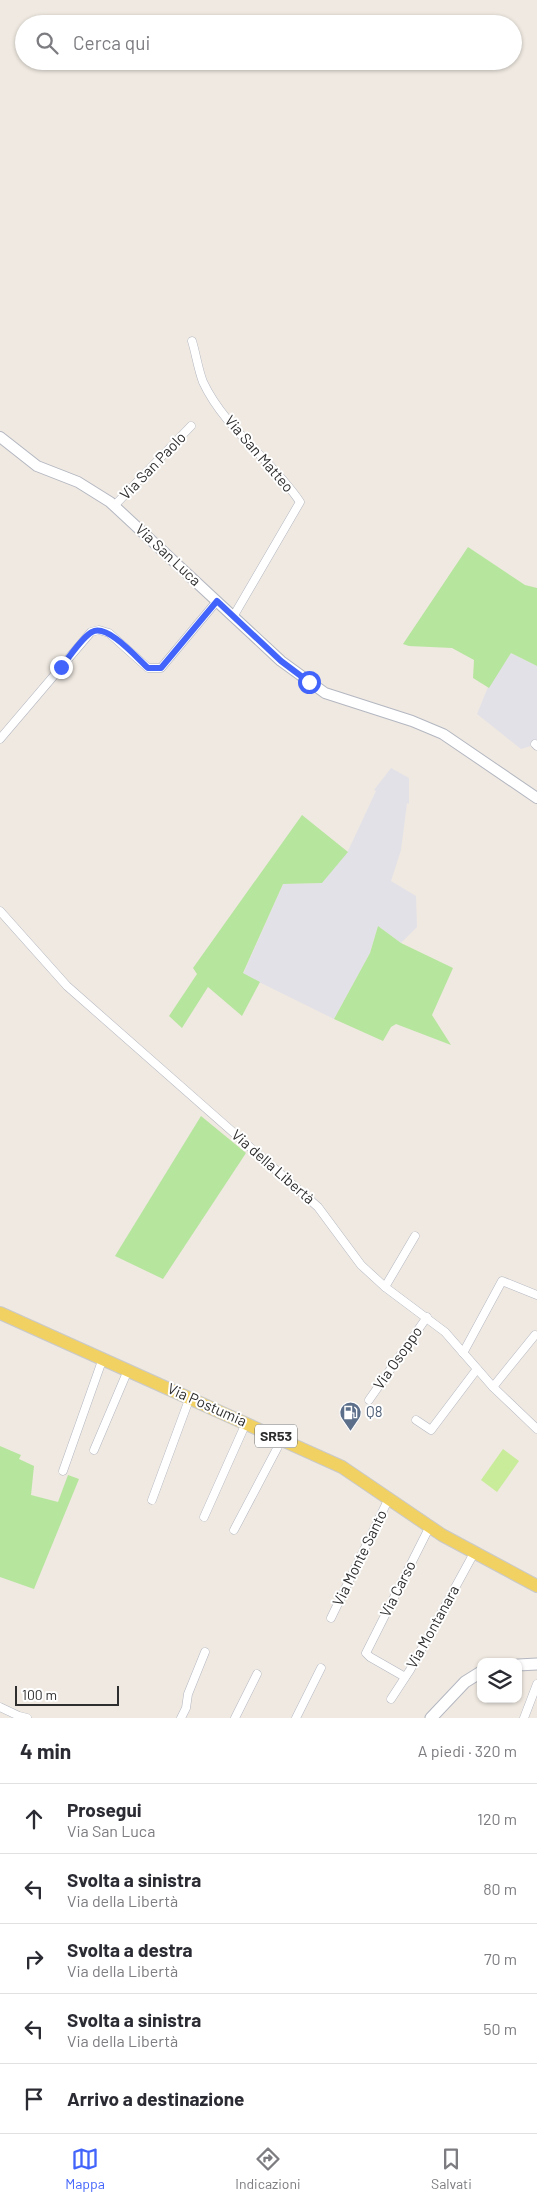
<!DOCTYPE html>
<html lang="it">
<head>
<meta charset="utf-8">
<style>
  body { margin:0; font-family:Barlow,sans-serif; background:#f2f2f3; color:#2b2b33 }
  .controls { position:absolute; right:15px; bottom:15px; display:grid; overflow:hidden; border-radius:10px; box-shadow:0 1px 4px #0004 }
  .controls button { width:45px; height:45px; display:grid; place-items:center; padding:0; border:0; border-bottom:1px solid #e1e1e2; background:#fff; color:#2b2b33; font:25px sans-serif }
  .scale { position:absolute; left:15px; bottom:12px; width:104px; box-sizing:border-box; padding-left:5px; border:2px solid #2e2e2e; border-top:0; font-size:14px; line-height:18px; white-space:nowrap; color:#2e2e2e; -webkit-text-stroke:4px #fff; paint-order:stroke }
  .stop { position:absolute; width:15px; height:15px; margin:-11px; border:4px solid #4264fb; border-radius:50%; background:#fff }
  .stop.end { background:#4264fb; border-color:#fff; box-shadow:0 1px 5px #0008 }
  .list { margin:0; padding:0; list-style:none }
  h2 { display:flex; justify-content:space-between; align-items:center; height:65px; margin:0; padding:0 20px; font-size:21px }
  h2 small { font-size:16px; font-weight:400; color:#7c7c81 }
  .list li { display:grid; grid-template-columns:32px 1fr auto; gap:15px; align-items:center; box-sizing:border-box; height:70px; padding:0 20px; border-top:1px solid #e1e1e2 }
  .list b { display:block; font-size:19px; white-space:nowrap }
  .list p { margin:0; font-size:16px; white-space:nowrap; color:#7c7c81 }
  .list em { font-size:16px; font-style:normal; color:#7c7c81 }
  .icon { flex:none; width:28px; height:28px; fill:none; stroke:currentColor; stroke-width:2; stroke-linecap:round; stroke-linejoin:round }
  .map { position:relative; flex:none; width:537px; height:1718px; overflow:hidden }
  .search { position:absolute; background:#fff; box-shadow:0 1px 4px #0004; left:15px; right:15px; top:15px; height:55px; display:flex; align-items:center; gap:12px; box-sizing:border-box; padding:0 18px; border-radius:28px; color:#7c7c81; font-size:19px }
  .sheet { height:415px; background:#fff }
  nav { display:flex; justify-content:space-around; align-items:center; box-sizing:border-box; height:70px; border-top:1px solid #e1e1e2; background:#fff; font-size:14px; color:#7c7c81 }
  nav a { display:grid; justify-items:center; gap:2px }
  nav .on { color:#4264fb }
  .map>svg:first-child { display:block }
</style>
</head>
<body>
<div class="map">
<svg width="537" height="1718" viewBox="0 0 537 1718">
  <rect width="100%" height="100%" fill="#efe9e1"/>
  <g fill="#e3e1e8">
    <path d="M511 653 537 666V744L521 749 477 714 488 687Z"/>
    <path d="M391 768 409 778V804L407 803 401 850 391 881 416 896 417 927 401 943 378 926 370 953 334 1019 243 974 283 884 322 883 348 851 376 791 374 790Z"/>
  </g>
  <g fill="#b6e59e">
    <path d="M468 547 525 585 537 588V666L511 653 489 688 473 678 474 660 452 648 409 646 403 644Z"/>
    <path d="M302 815 348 852 322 883 283 884 243 973 260 982 242 1016 208 987 182 1028 169 1016 197 974 193 968Z"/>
    <path d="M378 926 401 943 453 968 432 1015 451 1045 396 1024 391 1027 383 1041 334 1019 370 953Z"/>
    <path d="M201 1116 246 1153 163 1279 115 1256Z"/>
    <path d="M0 1446 21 1455 19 1459 34 1466 31 1495 58 1502 68 1475 79 1479 34 1589 0 1577Z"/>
  </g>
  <path fill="#c9ec9a" d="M503 1449 519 1461 497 1492 481 1480Z"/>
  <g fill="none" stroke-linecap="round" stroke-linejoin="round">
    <defs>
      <g id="minor">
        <path d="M192 341C196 354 198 369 203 382 225 429 272 460 300 502L233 617"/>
        <path d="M114 506 191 426"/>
        <path d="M0 739 91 632 99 630 109 633 148 668H161L217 601"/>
        <path d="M535 744 537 746"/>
        <path d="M0 911 67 986 318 1207 361 1265 385 1287 445 1332 493 1387 537 1429"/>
        <path d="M385 1287 415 1236"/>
        <path d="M463 1353 502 1281 537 1295"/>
        <path d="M493 1387 535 1335"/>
        <path d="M369 1400 427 1317"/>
        <path d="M416 1420 431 1430 477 1369"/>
        <path d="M94 1450 128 1370"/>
        <path d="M63 1471 103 1358"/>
        <path d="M152 1500 190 1397"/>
        <path d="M204 1517 246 1423"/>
        <path d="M234 1530 282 1439"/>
        <path d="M331 1618 389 1498"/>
        <path d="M405 1677 370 1657 366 1653 430 1526"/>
        <path d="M391 1699 410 1670 474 1553"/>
        <path d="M0 1707 19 1716 27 1718"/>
        <path d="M181 1718 186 1708 188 1694 205 1652"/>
        <path d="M235 1718 257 1674"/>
        <path d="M296 1718 321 1668"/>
        <path d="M524 1718 537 1684"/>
      </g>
      <path id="tertiary" d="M0 437 37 466 78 482 110 502 281 661 325 693 412 721 443 734 537 798"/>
      <g id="secondary">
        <path d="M518 1665 537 1664"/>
        <path d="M431 1718 465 1682 481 1672"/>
      </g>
      <path id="primary" d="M0 1313 342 1467 442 1535 537 1586"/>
    </defs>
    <use href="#minor" stroke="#b4b7c1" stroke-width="9"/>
    <use href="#tertiary" stroke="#b4b7c1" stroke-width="12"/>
    <use href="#secondary" stroke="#b4b7c1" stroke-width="13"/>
    <use href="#primary" stroke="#c9c9c9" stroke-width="14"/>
    <use href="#minor" stroke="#fff" stroke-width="8"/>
    <use href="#tertiary" stroke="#fff" stroke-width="10"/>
    <use href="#secondary" stroke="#fff" stroke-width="11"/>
    <use href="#primary" stroke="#f2d163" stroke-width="12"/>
  </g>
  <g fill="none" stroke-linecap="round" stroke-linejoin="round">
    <path stroke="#4264fb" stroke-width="6" d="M61 667C69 658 82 637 92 632 107 623 137 658 148 668H161L217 601 281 661 309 682"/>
  </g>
  <defs>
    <symbol id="fuel-pin" viewBox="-11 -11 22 30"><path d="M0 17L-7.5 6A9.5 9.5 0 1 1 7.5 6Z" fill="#5c6f8a" stroke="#fff"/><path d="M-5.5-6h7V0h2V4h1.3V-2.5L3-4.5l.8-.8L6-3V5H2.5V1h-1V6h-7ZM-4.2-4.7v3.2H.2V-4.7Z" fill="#fff"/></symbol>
  </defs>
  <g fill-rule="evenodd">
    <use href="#fuel-pin" x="338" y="1400" width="25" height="34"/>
  </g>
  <g text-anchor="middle" stroke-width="4" stroke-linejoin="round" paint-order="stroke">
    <rect fill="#fff" stroke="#6d6d6d" stroke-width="1" x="255" y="1424.5" width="42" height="23" rx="4"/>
    <g font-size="14" font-weight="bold" fill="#2e2e2e">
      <text x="276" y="1441">SR53</text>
    </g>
    <g font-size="15" fill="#2e2e2e" stroke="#fff">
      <text transform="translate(259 454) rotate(49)" y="5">Via San Matteo</text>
      <text transform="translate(153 466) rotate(-46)" y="5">Via San Paolo</text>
      <text transform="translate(168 555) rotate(43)" y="5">Via San Luca</text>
      <text transform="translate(273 1167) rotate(41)" y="5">Via della Libertà</text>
      <text transform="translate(398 1358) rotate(-55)" y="5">Via Osoppo</text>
      <text transform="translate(207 1405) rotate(24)" y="5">Via Postumia</text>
      <text transform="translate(360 1558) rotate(-64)" y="5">Via Monte Santo</text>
      <text transform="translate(398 1589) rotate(-63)" y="5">Via Carso</text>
      <text transform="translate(433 1627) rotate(-61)" y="5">Via Montanara</text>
    </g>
    <g font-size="15" fill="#4e5e75" stroke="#fff" text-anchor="start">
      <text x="366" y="1417">Q8</text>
    </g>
  </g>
</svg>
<div class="controls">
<button><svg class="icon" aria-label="layers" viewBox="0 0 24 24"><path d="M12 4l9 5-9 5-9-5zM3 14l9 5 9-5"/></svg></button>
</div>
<div class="scale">100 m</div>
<div class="stop" style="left:309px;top:682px"></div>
<div class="stop end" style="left:61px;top:667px"></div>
<div class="search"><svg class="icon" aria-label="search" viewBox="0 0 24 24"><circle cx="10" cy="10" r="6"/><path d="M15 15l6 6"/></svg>Cerca qui</div>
</div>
<section class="sheet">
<h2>4 min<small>A piedi · 320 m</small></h2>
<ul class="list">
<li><svg class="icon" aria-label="ahead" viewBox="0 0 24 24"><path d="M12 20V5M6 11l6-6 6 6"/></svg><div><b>Prosegui</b><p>Via San Luca</p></div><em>120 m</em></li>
<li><svg class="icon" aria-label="left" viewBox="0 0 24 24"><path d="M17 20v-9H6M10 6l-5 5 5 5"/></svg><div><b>Svolta a sinistra</b><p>Via della Libertà</p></div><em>80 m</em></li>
<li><svg class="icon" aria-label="right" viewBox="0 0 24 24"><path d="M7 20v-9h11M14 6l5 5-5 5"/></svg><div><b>Svolta a destra</b><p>Via della Libertà</p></div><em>70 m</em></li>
<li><svg class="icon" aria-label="left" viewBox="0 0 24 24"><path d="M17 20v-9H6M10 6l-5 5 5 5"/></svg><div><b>Svolta a sinistra</b><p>Via della Libertà</p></div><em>50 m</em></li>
<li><svg class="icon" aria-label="arrive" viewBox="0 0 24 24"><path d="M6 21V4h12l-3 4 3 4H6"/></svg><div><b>Arrivo a destinazione</b></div></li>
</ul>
</section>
<nav>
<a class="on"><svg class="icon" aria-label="map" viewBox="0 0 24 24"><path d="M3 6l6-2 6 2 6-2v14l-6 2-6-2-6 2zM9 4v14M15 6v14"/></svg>Mappa</a>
<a><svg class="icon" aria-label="directions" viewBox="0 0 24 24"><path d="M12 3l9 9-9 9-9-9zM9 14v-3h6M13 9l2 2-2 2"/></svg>Indicazioni</a>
<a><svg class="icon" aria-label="saved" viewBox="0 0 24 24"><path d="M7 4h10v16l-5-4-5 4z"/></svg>Salvati</a>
</nav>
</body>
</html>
